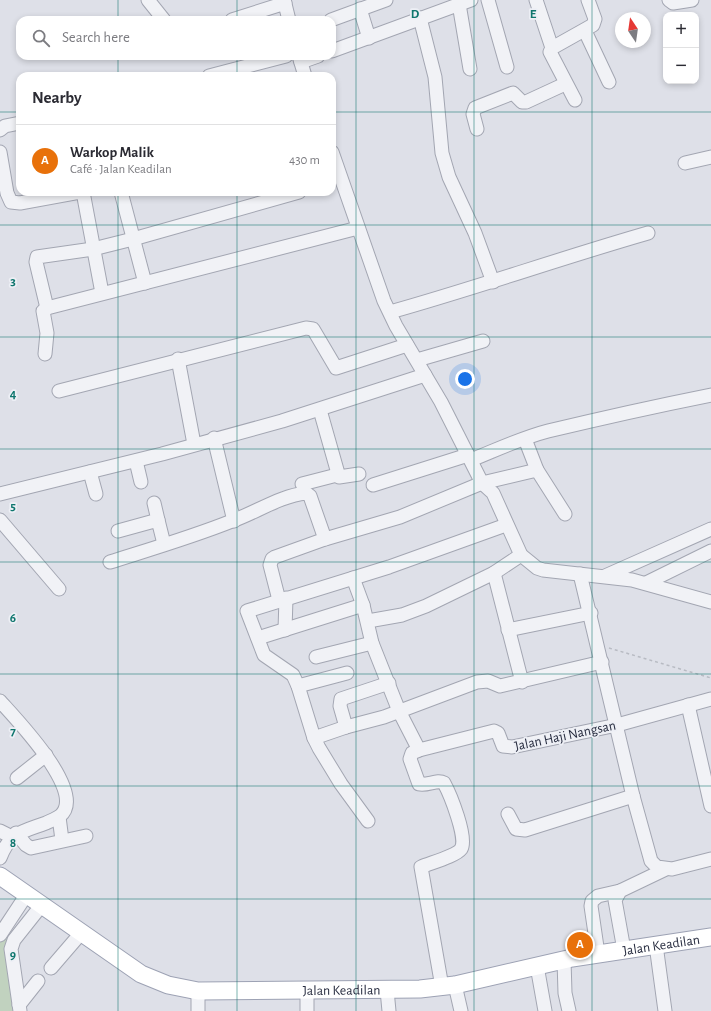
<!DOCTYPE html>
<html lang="en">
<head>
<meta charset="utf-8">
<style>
  body { margin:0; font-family:"Alegreya Sans",sans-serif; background:#f7f7f7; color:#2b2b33 }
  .controls { position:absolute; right:12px; top:12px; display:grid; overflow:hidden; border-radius:8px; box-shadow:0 2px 6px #0003 }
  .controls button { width:36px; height:36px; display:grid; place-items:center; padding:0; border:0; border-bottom:1px solid #e1e1e2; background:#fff; color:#2b2b33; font:20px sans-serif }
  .compass { position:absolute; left:615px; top:12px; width:36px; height:36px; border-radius:50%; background:#fff; box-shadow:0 2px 6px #0003; rotate:347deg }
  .you { position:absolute; left:465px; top:379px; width:14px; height:14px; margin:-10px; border:3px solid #fff; border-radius:50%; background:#1a73e8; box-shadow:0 0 0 6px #1a73e833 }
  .badge { display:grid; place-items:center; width:26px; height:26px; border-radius:50%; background:#0f766e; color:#fff; font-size:13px; font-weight:700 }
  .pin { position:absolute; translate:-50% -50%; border:2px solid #fff; box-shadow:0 1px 4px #0006 }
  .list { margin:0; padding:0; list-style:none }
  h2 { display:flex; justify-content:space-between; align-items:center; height:52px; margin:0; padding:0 16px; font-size:17px }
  h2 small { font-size:13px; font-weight:400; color:#7c7c81 }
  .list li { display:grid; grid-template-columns:26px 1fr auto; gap:12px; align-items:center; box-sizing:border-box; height:72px; padding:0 16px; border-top:1px solid #e1e1e2 }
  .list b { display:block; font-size:15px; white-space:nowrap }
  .list p { margin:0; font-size:13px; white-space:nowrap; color:#7c7c81 }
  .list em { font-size:13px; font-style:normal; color:#7c7c81 }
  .icon { flex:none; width:22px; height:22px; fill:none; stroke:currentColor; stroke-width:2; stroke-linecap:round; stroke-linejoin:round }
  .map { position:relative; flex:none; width:711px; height:1011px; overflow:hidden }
  .search { position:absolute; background:#fff; box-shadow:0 2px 6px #0003; left:16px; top:16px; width:320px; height:44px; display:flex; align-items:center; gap:10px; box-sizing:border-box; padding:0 14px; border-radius:12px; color:#7c7c81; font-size:15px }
  .panel { position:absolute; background:#fff; box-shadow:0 2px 6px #0003; left:16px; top:72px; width:320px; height:124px; border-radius:12px }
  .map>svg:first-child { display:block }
</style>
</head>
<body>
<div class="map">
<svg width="711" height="1011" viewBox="0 0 711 1011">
  <rect width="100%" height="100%" fill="#dee0e8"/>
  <path fill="#c1d2bf" d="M0 933 7 935 18 1011H0Z"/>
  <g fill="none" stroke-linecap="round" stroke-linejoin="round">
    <defs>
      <g id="minor">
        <path d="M148 0 164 20"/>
        <path d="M284 0 289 20"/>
        <path d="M488 0 507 67"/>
        <path d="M536 0 552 48"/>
        <path d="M669 0 673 3 692 0"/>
        <path d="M459 4 470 69"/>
        <path d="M360 9 369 38"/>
        <path d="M420 18 435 77 442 153 449 177 475 233 493 282"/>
        <path d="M232 20 285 3"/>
        <path d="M331 20 386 0"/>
        <path d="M585 31 609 82"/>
        <path d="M332 51 471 0"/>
        <path d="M299 56 305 76"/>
        <path d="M301 62 318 56"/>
        <path d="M209 76 286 56"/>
        <path d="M575 100 550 52 552 48 593 25 595 19 588 0"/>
        <path d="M477 129 473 114 475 108 513 93 522 102H526L565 84"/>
        <path d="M0 130 5 126 20 123"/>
        <path d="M0 152 7 193 11 202 20 203 80 192"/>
        <path d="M332 152 384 301 396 326 441 402 482 483 493 493 521 555 537 568 543 570 632 580 711 602"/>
        <path d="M685 163 711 157"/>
        <path d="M83 192 102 293"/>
        <path d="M121 192 145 283"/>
        <path d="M47 308 36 262 37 257 93 249 133 239 299 192"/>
        <path d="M390 312C476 288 561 258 648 233"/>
        <path d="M45 354 47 333 43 311 47 308 358 228"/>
        <path d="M178 359 194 444"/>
        <path d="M417 360 483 341"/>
        <path d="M59 391 306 328 313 329 336 368 407 345"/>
        <path d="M320 410 339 477 359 474"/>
        <path d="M214 438 234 521"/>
        <path d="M525 439 537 470"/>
        <path d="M471 460C496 450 521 438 548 431 602 418 656 406 711 395"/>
        <path d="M136 461 141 482"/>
        <path d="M90 472 96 494"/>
        <path d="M302 484 337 475"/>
        <path d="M373 485 468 455"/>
        <path d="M0 494 162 454 282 421 425 375"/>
        <path d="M154 503 158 520"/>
        <path d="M0 520 59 589"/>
        <path d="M118 531 158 520 164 544"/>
        <path d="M110 562C151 549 192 537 232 521 257 512 280 496 306 493L310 496 325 539"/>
        <path d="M494 573 522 682"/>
        <path d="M580 574 633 796 651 861 657 867 672 869 711 859"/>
        <path d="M605 576 711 529"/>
        <path d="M353 578 363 605 372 643 399 711 419 750"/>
        <path d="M646 583 711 551"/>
        <path d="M279 600 270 565 272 559 275 557 325 539 400 517 482 483 537 470 565 514"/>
        <path d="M368 621 402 615 426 606 494 573 521 555"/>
        <path d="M285 630 286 598"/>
        <path d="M508 630 591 613"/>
        <path d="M258 638 363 605"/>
        <path d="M316 657 372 643"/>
        <path d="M298 686 347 673"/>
        <path d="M0 701C16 719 88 793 60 816 56 819 50 821 46 823 22 832 10 832 0 858"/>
        <path d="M688 705 711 806"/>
        <path d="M346 727 340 706 341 699 389 683"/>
        <path d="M314 738 346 727 384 717 477 682 488 681 500 686 602 662"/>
        <path d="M17 778 46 755"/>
        <path d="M508 814 516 829 525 830 633 796"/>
        <path d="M59 817 62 840"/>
        <path d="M368 821 341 784 319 748 314 738 298 686 293 675 264 655 247 611 389 567 506 525"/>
        <path d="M0 831 12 837"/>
        <path d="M16 833 26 845 31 848 86 836"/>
        <path d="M0 935 27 894"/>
        <path d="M656 945 665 1011"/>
        <path d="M624 950 615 900 620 891 666 869"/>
        <path d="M598 954 591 906 592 901 598 896 620 891"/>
        <path d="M564 960 565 993 569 1011"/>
        <path d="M537 966 545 1011"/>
        <path d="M51 968 82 932"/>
        <path d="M455 985 461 1011"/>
        <path d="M442 987 421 867C430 863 456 856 461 849 468 838 450 794 444 783 437 779 428 786 419 784L410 759 412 753 419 750 494 731 498 733 503 746 512 747 617 725 711 699"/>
        <path d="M387 990 389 1011"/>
        <path d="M198 991V1011"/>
        <path d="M19 1005 38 981"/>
        <path d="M20 1011 11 949 14 940 41 906"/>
        <path d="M307 1011V990"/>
      </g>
      <g id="major">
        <path id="s1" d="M0 876 141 974 168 985 198 991 420 989 455 985 572 958 711 937"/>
      </g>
    </defs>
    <use href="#minor" stroke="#a3a6b2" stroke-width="15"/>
    <use href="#major" stroke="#9da2b4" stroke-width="19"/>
    <path stroke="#b8bbc3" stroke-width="1.5" stroke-dasharray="3 3" stroke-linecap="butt" d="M609 648 711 678"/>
    <use href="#minor" stroke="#f1f2f6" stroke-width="13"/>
    <use href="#major" stroke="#fff" stroke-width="17"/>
  </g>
  <path fill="none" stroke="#0f766e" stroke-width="1" stroke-opacity="0.55" d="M118 0V20M237 0V20M356 0V1011M474 0V1011M592 0V1011M118 56V76M237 56V76M0 112H20M332 112H711M118 192V1011M237 192V1011M0 225H711M0 337H711M0 449H711M0 562H711M0 674H711M0 786H711M0 899H711"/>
  <g text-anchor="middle" stroke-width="3.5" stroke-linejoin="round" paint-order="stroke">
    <g font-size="14" fill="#272c3f" stroke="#edeff5">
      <text transform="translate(565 735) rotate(-12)" y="5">Jalan Haji Nangsan</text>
      <text dy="5" stroke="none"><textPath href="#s1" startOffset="699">Jalan Keadilan</textPath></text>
      <text dy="5" stroke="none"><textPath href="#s1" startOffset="375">Jalan Keadilan</textPath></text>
    </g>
  </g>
  <g font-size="13" text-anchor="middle" font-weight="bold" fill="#0f766e" stroke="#edeff5" stroke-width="3.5" stroke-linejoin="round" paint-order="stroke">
    <text x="415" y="18">D</text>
    <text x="533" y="18">E</text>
    <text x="13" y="285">3</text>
    <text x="13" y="398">4</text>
    <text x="13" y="510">5</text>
    <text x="13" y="622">6</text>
    <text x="13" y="735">7</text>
    <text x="13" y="847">8</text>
    <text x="13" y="959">9</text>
  </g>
</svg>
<div class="controls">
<button>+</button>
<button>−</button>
</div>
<svg class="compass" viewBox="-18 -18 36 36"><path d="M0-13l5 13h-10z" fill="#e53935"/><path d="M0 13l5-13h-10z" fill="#7c7c81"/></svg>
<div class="you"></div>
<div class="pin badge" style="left:580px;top:945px;background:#e8710a">A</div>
<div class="search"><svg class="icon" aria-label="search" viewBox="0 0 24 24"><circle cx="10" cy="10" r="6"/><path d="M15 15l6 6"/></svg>Search here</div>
<section class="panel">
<h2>Nearby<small></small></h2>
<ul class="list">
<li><span class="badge" style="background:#e8710a">A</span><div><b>Warkop Malik</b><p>Café · Jalan Keadilan</p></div><em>430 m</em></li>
</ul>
</section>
</div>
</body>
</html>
